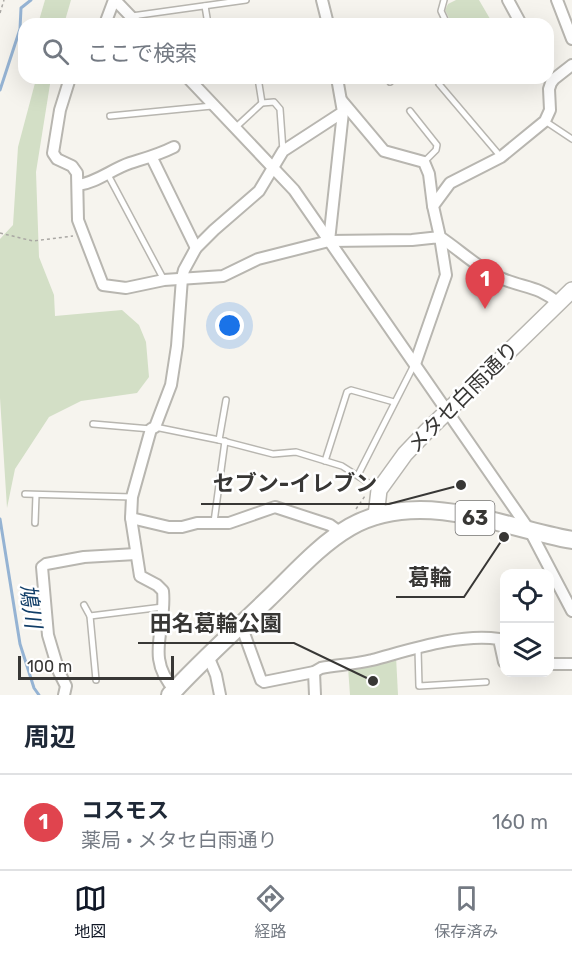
<!DOCTYPE html>
<html lang="ja">
<head>
<meta charset="utf-8">
<style>
  body { margin:0; font-family:Rubik,"Noto Sans JP",sans-serif; background:#f2f2f3; color:#1f2937 }
  .controls { position:absolute; right:18px; bottom:18px; display:grid; overflow:hidden; border-radius:12px; box-shadow:0 6px 24px #0002 }
  .controls button { width:54px; height:54px; display:grid; place-items:center; padding:0; border:0; border-bottom:2px solid #e0e1e3; background:#fff; color:#1f2937; font:30px sans-serif }
  .scale { position:absolute; left:18px; bottom:15px; width:156px; box-sizing:border-box; padding-left:6px; border:3px solid #383735; border-top:0; font-size:16px; line-height:21px; white-space:nowrap; color:#383735; -webkit-text-stroke:4px #fff; paint-order:stroke }
  .you { position:absolute; left:230px; top:326px; width:21px; height:21px; margin:-15px; border:4px solid #fff; border-radius:50%; background:#1a73e8; box-shadow:0 0 0 9px #1a73e833 }
  .badge { display:grid; place-items:center; width:39px; height:39px; border-radius:50%; background:#111827; color:#fff; font-size:20px; font-weight:700 }
  .pin { position:absolute; translate:-50% -50px; filter:drop-shadow(0 2px 3px #0008) }
  .pin::after { content:''; position:absolute; top:32px; width:21px; height:18px; background:inherit; clip-path:polygon(0 0,100% 0,50% 100%) }
  .list { margin:0; padding:0; list-style:none }
  h2 { display:flex; justify-content:space-between; align-items:center; height:78px; margin:0; padding:0 24px; font-size:26px }
  h2 small { font-size:20px; font-weight:400; color:#747a83 }
  .list li { display:grid; grid-template-columns:39px 1fr auto; gap:18px; align-items:center; box-sizing:border-box; height:96px; padding:0 24px; border-top:2px solid #e0e1e3 }
  .list b { display:block; font-size:22px; white-space:nowrap }
  .list p { margin:0; font-size:20px; white-space:nowrap; color:#747a83 }
  .list em { font-size:20px; font-style:normal; color:#747a83 }
  .icon { flex:none; width:33px; height:33px; fill:none; stroke:currentColor; stroke-width:2; stroke-linecap:round; stroke-linejoin:round }
  .map { position:relative; flex:none; width:572px; height:695px; overflow:hidden }
  .search { position:absolute; background:#fff; box-shadow:0 6px 24px #0002; left:18px; right:18px; top:18px; height:66px; display:flex; align-items:center; gap:15px; box-sizing:border-box; padding:0 21px; border-radius:18px; color:#747a83; font-size:22px }
  .sheet { height:174px; background:#fff }
  nav { display:flex; justify-content:space-around; align-items:center; box-sizing:border-box; height:84px; border-top:2px solid #e0e1e3; background:#fff; font-size:16px; color:#747a83 }
  nav a { display:grid; justify-items:center; gap:3px }
  nav .on { color:#111827 }
  .map>svg:first-child { display:block }
</style>
</head>
<body>
<div class="map">
<svg width="572" height="695" viewBox="0 0 572 695">
  <rect width="100%" height="100%" fill="#f6f4ee"/>
  <g fill="#d3dfc6">
    <path d="M45 0H71L64 24H38Z"/>
    <path d="M456 0H479L493 24H452L445 10 448 4Z"/>
    <path d="M34 78H51L36 172 39 257 54 295 55 316 122 310 139 325 146 342 149 377 137 393 81 401 49 417 15 469 7 508 0 398V239L13 225 18 147 35 83Z"/>
    <path d="M396 656 398 695H350L348 667Z"/>
  </g>
  <g fill="none" stroke-linecap="round" stroke-linejoin="round">
    <g stroke="#95b3d3" stroke-width="3">
      <path d="M0 90 20 29 21 8 31 0"/>
      <path d="M0 519 20 644 34 688 39 695"/>
    </g>
    <defs>
      <g id="lane">
        <path d="M444 0 441 11 447 24"/>
        <path d="M205 6 208 24"/>
        <path d="M132 16 246 0"/>
        <path d="M258 78 262 103"/>
        <path d="M389 78 390 82"/>
        <path d="M439 84 501 157"/>
        <path d="M410 111 437 145 436 150 424 162"/>
        <path d="M110 116 212 106"/>
        <path d="M545 121 572 139"/>
        <path d="M235 128 262 103 274 102 280 109 283 151"/>
        <path d="M107 173 164 280"/>
        <path d="M93 424 151 429"/>
        <path d="M155 427 219 440 273 454 296 452 342 466 378 489"/>
        <path d="M219 440 226 400"/>
        <path d="M325 461 347 392 351 390 394 402"/>
        <path d="M358 475 414 365"/>
        <path d="M25 494 132 497"/>
        <path d="M214 522 225 441"/>
        <path d="M35 523 36 495"/>
        <path d="M84 605 90 616 96 680"/>
        <path d="M90 616 163 607"/>
        <path d="M418 649 419 686 486 682"/>
      </g>
      <g id="street">
        <path d="M115 0 138 24"/>
        <path d="M322 0 328 24"/>
        <path d="M508 0 521 24"/>
        <path d="M557 0 572 39"/>
        <path d="M105 24 114 0"/>
        <path d="M70 78 60 110 53 153 57 159 72 166 77 173 78 220 103 285 126 288 164 280 223 276 258 259 329 241 412 240 440 237 446 275 415 364"/>
        <path d="M188 78 294 190 530 531 572 611"/>
        <path d="M342 101 384 151 424 162 429 174 433 206"/>
        <path d="M152 158 196 248"/>
        <path d="M78 185C96 183 112 169 130 163 146 158 158 155 174 147"/>
        <path d="M329 241 343 112"/>
        <path d="M558 303C539 286 524 288 503 279 480 270 461 251 440 237L433 206 450 183 501 157 545 121 550 110 549 89 551 83 554 79 572 65"/>
        <path d="M131 518 169 527H182L197 523H229L275 507 330 525 341 533"/>
        <path d="M241 625 261 680 264 682 314 672 321 668C338 665 355 664 372 660 410 650 460 633 499 639L504 662"/>
        <path d="M208 656 216 675 220 695"/>
        <path d="M550 664H572"/>
        <path d="M314 672 315 695"/>
        <path d="M175 690C144 658 167 629 163 591L157 585 140 576 131 518 132 497 151 429 155 427 171 385 177 346 182 278 184 270 196 248 214 230 259 191 283 151 343 112 337 78"/>
        <path d="M64 695 66 686 59 672 48 635 42 567 46 564 84 557 136 554"/>
      </g>
      <path id="secondary" d="M376 516 379 490 405 454 426 432 572 290"/>
      <path id="primary" d="M170 695C201 661 235 631 268 599 294 574 319 545 350 527 371 515 396 510 420 510 471 510 522 531 572 540"/>
    </defs>
    <use href="#lane" stroke="#b8b6b0" stroke-width="8"/>
    <use href="#street" stroke="#b8b6b0" stroke-width="14"/>
    <use href="#secondary" stroke="#b8b6b0" stroke-width="18"/>
    <use href="#primary" stroke="#b8b6b0" stroke-width="20"/>
    <g stroke="#a9a7a3" stroke-width="1.5" stroke-dasharray="3 3" stroke-linecap="butt">
      <path d="M0 13 4 0"/>
      <path d="M0 233 33 241 73 236"/>
      <path d="M356 509 365 496"/>
    </g>
    <use href="#lane" stroke="#fff" stroke-width="5"/>
    <use href="#street" stroke="#fff" stroke-width="10"/>
    <use href="#secondary" stroke="#fff" stroke-width="15"/>
    <use href="#primary" stroke="#fff" stroke-width="16"/>
  </g>
  <g text-anchor="middle" stroke-width="5" stroke-linejoin="round" paint-order="stroke">
    <rect fill="#fff" stroke="#747372" stroke-width="1.5" x="455.5" y="501" width="39" height="34" rx="4.5"/>
    <g font-size="20" font-weight="bold" fill="#383735">
      <text x="475" y="525">63</text>
    </g>
    <g font-size="21" fill="#383735" stroke="#fff">
      <text transform="translate(463 397) rotate(-45)" y="7">メタセ白雨通り</text>
    </g>
    <g font-size="22" font-style="italic" fill="#103d67" stroke="#fff">
      <text transform="translate(31 606) rotate(81)" y="8">鳩川</text>
    </g>
  </g>
  <path fill="none" stroke="#383735" stroke-width="2" d="M461 485L389 504H201M504 537L464 597H396M373 681L294 643H138"/>
  <g fill="#383735" stroke="#fff" stroke-width="2">
    <circle cx="461" cy="485" r="6"/>
    <circle cx="504" cy="537" r="6"/>
    <circle cx="373" cy="681" r="6"/>
  </g>
  <g font-size="22" text-anchor="middle" font-weight="bold" fill="#383735" stroke="#fff" stroke-width="5" stroke-linejoin="round" paint-order="stroke">
    <text x="295" y="491">セブン-イレブン</text>
    <text x="430" y="585">葛輪</text>
    <text x="216" y="631">田名葛輪公園</text>
  </g>
</svg>
<div class="controls">
<button><svg class="icon" aria-label="locate" viewBox="0 0 24 24"><circle cx="12" cy="12" r="6"/><path d="M12 2v4M12 18v4M2 12h4M18 12h4"/></svg></button>
<button><svg class="icon" aria-label="layers" viewBox="0 0 24 24"><path d="M12 4l9 5-9 5-9-5zM3 14l9 5 9-5"/></svg></button>
</div>
<div class="scale">100 m</div>
<div class="you"></div>
<div class="pin badge" style="left:485px;top:309px;background:#e0444e">1</div>
<div class="search"><svg class="icon" aria-label="search" viewBox="0 0 24 24"><circle cx="10" cy="10" r="6"/><path d="M15 15l6 6"/></svg>ここで検索</div>
</div>
<section class="sheet">
<h2>周辺<small></small></h2>
<ul class="list">
<li><span class="badge" style="background:#e0444e">1</span><div><b>コスモス</b><p>薬局 · メタセ白雨通り</p></div><em>160 m</em></li>
</ul>
</section>
<nav>
<a class="on"><svg class="icon" aria-label="map" viewBox="0 0 24 24"><path d="M3 6l6-2 6 2 6-2v14l-6 2-6-2-6 2zM9 4v14M15 6v14"/></svg>地図</a>
<a><svg class="icon" aria-label="directions" viewBox="0 0 24 24"><path d="M12 3l9 9-9 9-9-9zM9 14v-3h6M13 9l2 2-2 2"/></svg>経路</a>
<a><svg class="icon" aria-label="saved" viewBox="0 0 24 24"><path d="M7 4h10v16l-5-4-5 4z"/></svg>保存済み</a>
</nav>
</body>
</html>
